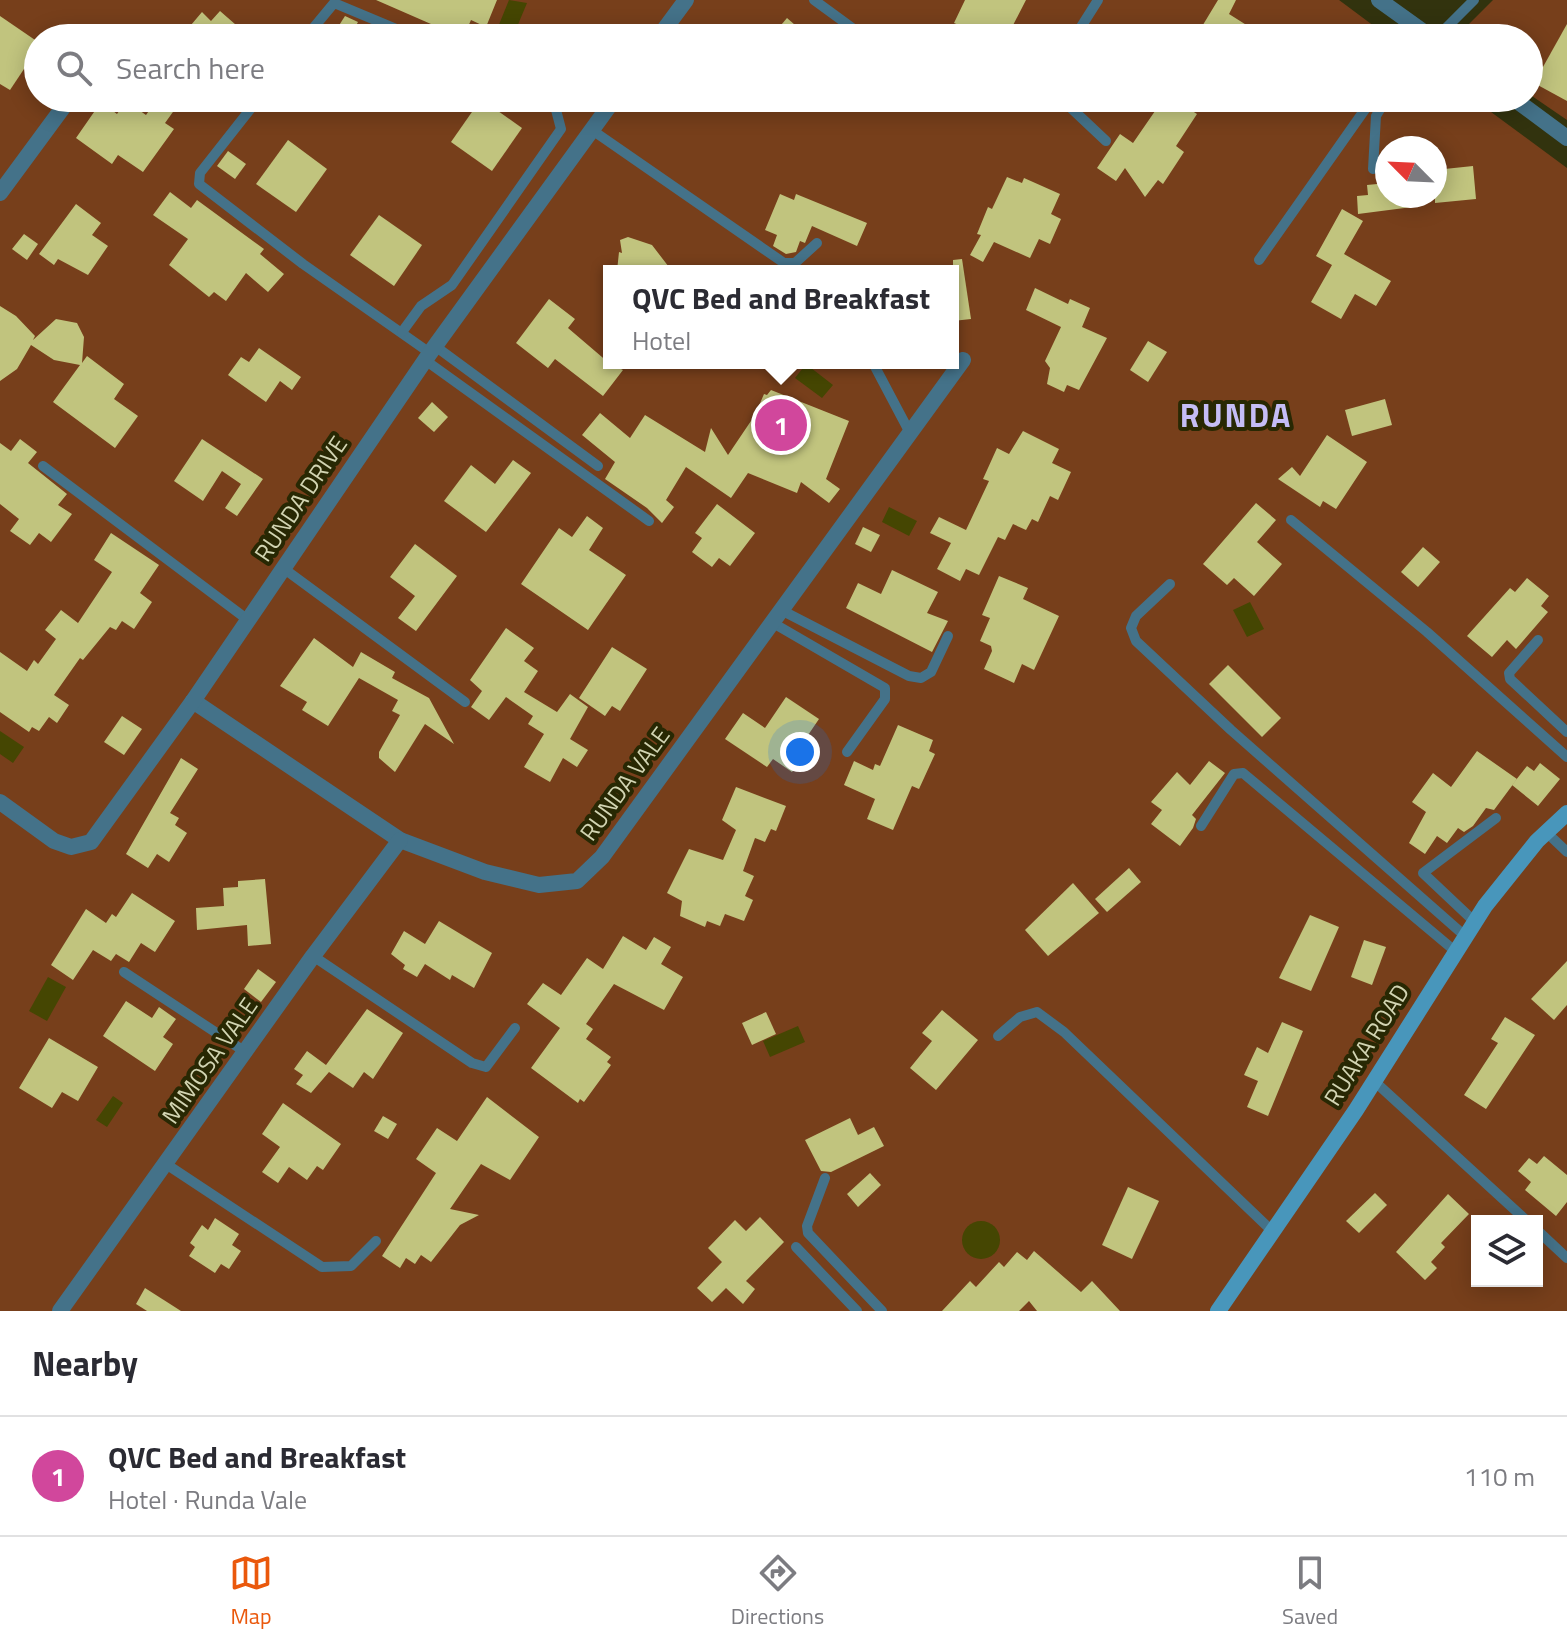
<!DOCTYPE html>
<html lang="en">
<head>
<meta charset="utf-8">
<style>
  body { margin:0; font-family:"Titillium Web",sans-serif; background:#f7f7f7; color:#2b2b33 }
  .controls { position:absolute; right:24px; bottom:24px; display:grid; overflow:hidden; border-radius:0px; box-shadow:0 4px 20px #0003 }
  .controls button { width:72px; height:72px; display:grid; place-items:center; padding:0; border:0; border-bottom:2px solid #e1e1e2; background:#fff; color:#2b2b33; font:40px sans-serif }
  .compass { position:absolute; left:1375px; top:136px; width:72px; height:72px; border-radius:50%; background:#fff; box-shadow:0 4px 20px #0003; rotate:294deg }
  .you { position:absolute; left:800px; top:752px; width:28px; height:28px; margin:-20px; border:6px solid #fff; border-radius:50%; background:#1a73e8; box-shadow:0 0 0 12px #1a73e833 }
  .badge { display:grid; place-items:center; width:52px; height:52px; border-radius:50%; background:#ea580c; color:#fff; font-size:26px; font-weight:700 }
  .pin { position:absolute; translate:-50% -50%; border:4px solid #fff; box-shadow:0 2px 8px #0006 }
  .popup { position:absolute; left:603px; top:265px; width:356px; height:104px; box-sizing:border-box; display:grid; place-content:center; border-radius:0px; background:#fff; filter:drop-shadow(0 2px 6px #0005); font-size:26px; white-space:nowrap; color:#7c7c81 }
  .popup b { font-size:30px; color:#2b2b33 }
  .popup::after { content:''; position:absolute; left:50%; top:100%; margin-left:-16px; border:16px solid transparent; border-top-color:#fff }
  .list { margin:0; padding:0; list-style:none }
  h2 { display:flex; justify-content:space-between; align-items:center; height:104px; margin:0; padding:0 32px; font-size:34px }
  h2 small { font-size:26px; font-weight:400; color:#7c7c81 }
  .list li { display:grid; grid-template-columns:52px 1fr auto; gap:24px; align-items:center; box-sizing:border-box; height:120px; padding:0 32px; border-top:2px solid #e1e1e2 }
  .list b { display:block; font-size:30px; white-space:nowrap }
  .list p { margin:0; font-size:26px; white-space:nowrap; color:#7c7c81 }
  .list em { font-size:26px; font-style:normal; color:#7c7c81 }
  .icon { flex:none; width:44px; height:44px; fill:none; stroke:currentColor; stroke-width:2; stroke-linecap:round; stroke-linejoin:round }
  .map { position:relative; flex:none; width:1567px; height:1311px; overflow:hidden }
  .search { position:absolute; background:#fff; box-shadow:0 4px 20px #0003; left:24px; right:24px; top:24px; height:88px; display:flex; align-items:center; gap:20px; box-sizing:border-box; padding:0 28px; border-radius:44px; color:#7c7c81; font-size:30px }
  .sheet { height:224px; background:#fff }
  nav { display:flex; justify-content:space-around; align-items:center; box-sizing:border-box; height:112px; border-top:2px solid #e1e1e2; background:#fff; font-size:22px; color:#7c7c81 }
  nav a { display:grid; justify-items:center; gap:4px }
  nav .on { color:#ea580c }
  .map>svg:first-child { display:block }
</style>
</head>
<body>
<div class="map">
<svg width="1567" height="1311" viewBox="0 0 1567 1311">
  <rect width="100%" height="100%" fill="#32330e"/>
  <g fill="#773f1b" fill-rule="evenodd">
    <path d="M0 0H1339L1390 38H38V98H1472L1567 168V1311H0ZM1387 148H1435V196H1387ZM609 271H953V363H609ZM1477 1221H1537V1281H1477Z"/>
    <path d="M1493 0H1567V120L1529 94V38H1455Z"/>
  </g>
  <g fill="#454602">
    <path d="M509 0 527 3 514 34 498 27Z"/>
    <path d="M806 364 833 385 822 398 795 378Z"/>
    <path d="M889 507 917 521 909 536 882 522Z"/>
    <path d="M1250 602 1264 629 1247 637 1233 610Z"/>
    <path d="M0 731 24 747 13 763 0 754Z"/>
    <path d="M48 977 66 987 47 1021 29 1011Z"/>
    <path d="M798 1026 805 1042 770 1057 763 1041Z"/>
    <path d="M113 1096 123 1103 107 1127 96 1120Z"/>
    <circle cx="981" cy="1240" r="19"/>
  </g>
  <g fill="#c1c47e">
    <path d="M376 0H497L486 27 471 20 463 38Z"/>
    <path d="M965 0H1026L1010 31 1000 26 994 38H956L961 26 954 23Z"/>
    <path d="M1218 0H1236L1229 14 1267 38H1195Z"/>
    <path d="M220 11 251 38H180L202 12 211 21Z"/>
    <path d="M0 16 38 42V48L10 90 0 84Z"/>
    <path d="M345 16 358 22 351 35 338 27Z"/>
    <path d="M787 18 810 38H770Z"/>
    <path d="M1567 24V101L1534 83Z"/>
    <path d="M158 98H183L165 123 174 129 143 172 118 155 112 164 76 138 101 102 117 114 126 101 146 115Z"/>
    <path d="M1164 98H1172L1197 114 1176 146 1184 152 1163 184 1158 180 1145 197 1125 168 1116 181 1097 168 1120 134 1133 143Z"/>
    <path d="M481 99 522 128 492 171 451 142Z"/>
    <path d="M288 140 327 169 296 212 256 184Z"/>
    <path d="M228 151 246 164 235 179 217 166Z"/>
    <path d="M1473 166 1476 199 1435 203V170Z"/>
    <path d="M1007 177 1022 183 1024 178 1060 194 1051 214 1061 219 1050 244 1039 239 1030 258 994 242 983 262 970 255 981 235 977 234 988 207 992 209Z"/>
    <path d="M1387 183V196H1420V206L1358 214 1357 196 1368 195 1367 185Z"/>
    <path d="M170 192 191 208 197 200 264 249 260 254 284 274 268 292 246 273 226 301 214 292 209 297 169 265 188 239 153 215Z"/>
    <path d="M780 194 794 200 796 194 867 223 857 246 812 226 805 243 800 241 796 252 786 254 773 246 777 235 765 230Z"/>
    <path d="M76 204 101 223 92 235 108 246 88 275 58 259 54 265 39 254Z"/>
    <path d="M1342 209 1363 221 1344 254 1391 281 1376 306 1355 294 1341 319 1311 302 1332 265 1316 256Z"/>
    <path d="M379 215 422 245 394 286 350 255Z"/>
    <path d="M24 234 38 244 27 260 12 249Z"/>
    <path d="M628 237 652 245 672 271H617L619 252 622 253 620 240Z"/>
    <path d="M962 259 971 319 953 321V260Z"/>
    <path d="M1035 288 1068 304 1070 299 1090 308 1082 327 1107 338 1079 390 1067 385 1064 392 1047 384 1050 368 1045 361 1061 327 1026 310Z"/>
    <path d="M549 299 575 319 568 328 609 363 623 370 603 396 555 359 548 368 516 343Z"/>
    <path d="M0 306 16 316 35 336 33 340 56 319 77 323 84 337 82 363 87 356 124 384 114 399 138 416 115 448 53 402 80 365 54 360 31 345 17 369 0 381Z"/>
    <path d="M1148 341 1167 352 1148 382 1130 370Z"/>
    <path d="M259 348 301 377 292 390 280 381 266 402 228 375 241 357 249 362Z"/>
    <path d="M771 390 849 421 826 479 840 489 829 503 801 482 797 493 748 473 731 498 686 467 666 500 674 507 662 523 647 508 605 479 615 462 582 435 600 413 630 438 645 415 705 452 711 428 728 455 755 415 764 394 767 395Z"/>
    <path d="M1385 399 1392 425 1352 436 1345 410Z"/>
    <path d="M432 402 448 417 434 432 418 418Z"/>
    <path d="M1023 431 1059 449 1052 463 1071 472 1058 500 1050 496 1038 522 1032 519 1026 530 1013 524 1005 540 998 537 979 575 966 569 960 581 937 569 951 543 930 533 939 517 966 530 989 481 983 479 997 448 1009 454Z"/>
    <path d="M1327 435 1367 462 1336 509 1323 501 1320 507 1278 479 1292 467 1300 476Z"/>
    <path d="M20 439 37 452 28 463 67 494 58 505 72 514 51 542 39 533 30 545 10 531 19 519 0 504V443L11 451Z"/>
    <path d="M202 439 263 479 237 516 225 508 241 484 222 471 203 501 174 481Z"/>
    <path d="M513 460 531 473 486 532 444 501 471 465 495 484Z"/>
    <path d="M1256 503 1276 520 1257 542 1282 564 1254 596 1234 578 1227 585 1203 564Z"/>
    <path d="M717 504 755 533 730 566 719 558 712 567 692 552 702 538 695 533Z"/>
    <path d="M587 516 603 528 589 550 626 575 588 630 521 584 559 528 572 537Z"/>
    <path d="M863 527 880 535 871 552 855 544Z"/>
    <path d="M111 533 159 565 140 593 152 602 134 629 122 621 116 630 110 627 83 660 80 658 54 695 69 705 57 723 49 717 39 731 32 727 29 732 0 712V652L27 671 34 660 38 664 56 639 45 630 61 610 78 623 112 572 94 560Z"/>
    <path d="M415 544 457 576 416 631 398 618 415 596 390 577Z"/>
    <path d="M1423 547 1440 562 1418 587 1401 572Z"/>
    <path d="M892 570 938 592 927 613 948 621 932 652 846 608 858 583 881 594Z"/>
    <path d="M999 576 1028 588 1023 599 1059 616 1034 670 1022 664 1014 683 984 669 992 651 991 646 980 641 990 618 982 615Z"/>
    <path d="M1527 578 1549 596 1541 606 1548 612 1516 649 1507 640 1492 657 1467 636 1510 588 1515 592Z"/>
    <path d="M506 628 534 648 524 661 538 671 524 692 557 712 570 694 588 707 570 739 588 750 577 767 563 758 550 782 524 767 544 734 528 724 533 716 506 697 489 720 471 707 482 691 470 680Z"/>
    <path d="M314 638 353 667 361 652 395 672 392 678 429 698 454 744 425 724 395 772 379 758V752L400 715 392 711 398 700 359 678 328 726 302 710 307 702 280 686Z"/>
    <path d="M612 647 647 669 620 711 612 706 605 716 579 698Z"/>
    <path d="M1228 665 1281 718 1262 737 1209 684Z"/>
    <path d="M786 697 819 719 804 741 810 746 792 772 773 759 767 767 725 739 743 713 765 728Z"/>
    <path d="M122 716 142 729 124 755 104 742Z"/>
    <path d="M898 725 933 740 929 751 935 754 919 789 912 786 893 830 867 819 875 799 844 785 854 761 873 770 875 764 880 766Z"/>
    <path d="M1477 751 1517 779 1494 810 1486 808 1473 826 1464 832 1458 828 1447 843 1437 836 1425 854 1409 843 1426 812 1412 802 1433 773 1451 787Z"/>
    <path d="M181 758 198 769 170 813 179 818 175 825 187 833 169 862 157 854 148 868 126 854Z"/>
    <path d="M1209 761 1225 773 1192 815 1196 819 1193 828 1180 846 1151 824 1162 810 1151 802 1177 772 1190 785Z"/>
    <path d="M1540 763 1560 779 1538 806 1512 785 1527 766 1534 771Z"/>
    <path d="M736 787 786 806 776 831 771 829 765 842 755 838 743 871 754 876 745 896 753 900 744 921 725 914 720 926 707 921 705 927 680 916 682 901 667 893 689 849 723 860 736 830 722 820Z"/>
    <path d="M1129 868 1141 882 1107 912 1095 899Z"/>
    <path d="M265 879 271 944 248 946 247 925 197 930 196 908 224 906 223 888 238 887V881Z"/>
    <path d="M1073 883 1099 913 1048 956 1025 930Z"/>
    <path d="M132 893 175 921 155 952 141 943 129 962 116 954 111 961 93 950 73 980 51 965 86 909 106 923 112 914 116 917Z"/>
    <path d="M1310 915 1339 927 1311 991 1279 978Z"/>
    <path d="M439 921 492 953 474 988 452 975 450 980 425 964 417 977 403 969 405 965 391 954 404 931 425 944Z"/>
    <path d="M623 936 646 950 654 937 671 947 661 964 683 977 664 1010 614 984 586 1024 593 1029 586 1039 611 1057 607 1062 611 1065 584 1102 580 1099 578 1103 531 1068 560 1028 527 1004 543 983 561 995 587 958 603 969Z"/>
    <path d="M1364 940 1386 947 1372 985 1351 977Z"/>
    <path d="M1567 961V1005L1554 1020 1531 999Z"/>
    <path d="M258 969 276 982 261 1002 244 989Z"/>
    <path d="M126 1001 152 1018 159 1007 176 1019 163 1037 173 1044 155 1071 103 1036Z"/>
    <path d="M367 1009 403 1033 373 1079 364 1072 353 1088 329 1072 311 1093 296 1084 303 1075 294 1069 307 1051 326 1065Z"/>
    <path d="M942 1010 978 1040 936 1090 910 1068 932 1041 922 1033Z"/>
    <path d="M766 1012 776 1034 752 1045 742 1023Z"/>
    <path d="M1505 1017 1535 1035 1486 1109 1464 1095 1498 1043 1491 1039Z"/>
    <path d="M1282 1022 1303 1031 1268 1116 1247 1107 1258 1081 1244 1075 1257 1047 1268 1053Z"/>
    <path d="M49 1038 98 1067 78 1101 62 1092 52 1108 19 1088Z"/>
    <path d="M487 1097 539 1137 510 1180 481 1164 450 1209 479 1215 460 1225 431 1262 421 1255 415 1264 406 1258 400 1268 382 1256 436 1173 416 1159 437 1128 457 1141Z"/>
    <path d="M283 1103 341 1144 323 1170 317 1166 307 1180 289 1167 278 1183 262 1172 280 1147 262 1134Z"/>
    <path d="M383 1116 397 1124 388 1139 374 1131Z"/>
    <path d="M850 1118 858 1135 874 1127 884 1146 831 1172 821 1171 805 1140Z"/>
    <path d="M1544 1156 1567 1175V1202L1556 1216 1525 1190 1531 1182 1518 1171 1529 1158 1537 1164Z"/>
    <path d="M870 1173 881 1185 858 1207 847 1194Z"/>
    <path d="M1128 1187 1159 1201 1132 1259 1102 1245Z"/>
    <path d="M1375 1193 1387 1205 1359 1233 1346 1221Z"/>
    <path d="M1448 1194 1469 1214 1441 1243 1445 1247 1431 1262 1437 1268 1425 1280 1396 1252Z"/>
    <path d="M760 1217 784 1242 746 1281 755 1289 743 1304 726 1288 712 1302 697 1288 722 1262 708 1248 735 1220 746 1231Z"/>
    <path d="M215 1218 239 1234 232 1245 241 1251 229 1269 221 1264 215 1273 189 1256 195 1247 190 1243 202 1225 208 1230Z"/>
    <path d="M1034 1251 1081 1292 1092 1281 1120 1311H1037L1029 1301 1019 1311H942L970 1281 976 1287 999 1262 1004 1267 1017 1252 1027 1260Z"/>
    <path d="M145 1288 181 1311H147L136 1304Z"/>
  </g>
  <g fill="none" stroke-linecap="round" stroke-linejoin="round">
    <g stroke="#447289" stroke-width="10">
      <path d="M814 0 866 38"/>
      <path d="M305 38 334 3 418 38"/>
      <path d="M1074 38 1098 0"/>
      <path d="M1436 38 1474 0"/>
      <path d="M259 98 200 173 199 184 303 264 430 353"/>
      <path d="M1065 98 1071 108 1106 141"/>
      <path d="M592 130 784 263H795L817 243"/>
      <path d="M1373 169 1376 116 1387 98"/>
      <path d="M1259 260 1373 98"/>
      <path d="M402 332 421 306 452 285 561 129 555 106 545 98"/>
      <path d="M435 346 598 466"/>
      <path d="M425 360 649 521"/>
      <path d="M873 363 910 433"/>
      <path d="M43 466 248 620"/>
      <path d="M1291 520 1427 632 1567 757"/>
      <path d="M283 568 465 702"/>
      <path d="M1170 584 1136 616 1131 628 1136 641 1231 730 1465 936"/>
      <path d="M781 610 909 676 921 678 931 672 948 636"/>
      <path d="M773 623 885 688V699L847 752"/>
      <path d="M1538 640 1509 673 1510 679 1567 732"/>
      <path d="M1201 826 1234 774 1243 773 1455 951"/>
      <path d="M1546 832 1567 852"/>
      <path d="M1476 923 1423 873 1496 818"/>
      <path d="M313 956 472 1063 486 1067 515 1028"/>
      <path d="M124 972 247 1053"/>
      <path d="M998 1036 1020 1017 1037 1012 1064 1032 1273 1232"/>
      <path d="M1373 1080 1527 1221"/>
      <path d="M166 1164 322 1267 351 1266 376 1241"/>
      <path d="M825 1178 807 1226 808 1233 882 1311"/>
      <path d="M1537 1230 1567 1258"/>
      <path d="M796 1247 857 1311"/>
    </g>
    <g stroke="#447289" stroke-width="16">
      <path d="M1379 0 1432 38"/>
      <path d="M658 38 686 0"/>
      <path d="M1513 98 1567 138"/>
      <path d="M0 193 70 98"/>
      <path d="M193 701 400 840 485 872 539 885 577 881 602 857 963 360"/>
      <path d="M0 802 54 841 71 847 91 842 193 701 430 353 615 98"/>
      <path d="M60 1311 313 956 400 840"/>
    </g>
    <path stroke="#4896bb" stroke-width="16" d="M1218 1311 1356 1110 1485 906 1537 841 1567 813"/>
  </g>
  <g text-anchor="middle" stroke-width="8" stroke-linejoin="round" paint-order="stroke">
    <g font-size="24" fill="#d2d4b2" stroke="#282803">
      <text transform="translate(301 499) rotate(-56)" y="8">RUNDA DRIVE</text>
      <text transform="translate(625 784) rotate(-54)" y="8">RUNDA VALE</text>
      <text transform="translate(1367 1045) rotate(-58)" y="8">RUAKA ROAD</text>
      <text transform="translate(210 1061) rotate(-55)" y="8">MIMOSA VALE</text>
    </g>
    <g font-size="32" font-weight="bold" letter-spacing="2" fill="#c5bdf6" stroke="#282803">
      <text x="1236" y="427">RUNDA</text>
    </g>
  </g>
</svg>
<div class="controls">
<button><svg class="icon" aria-label="layers" viewBox="0 0 24 24"><path d="M12 4l9 5-9 5-9-5zM3 14l9 5 9-5"/></svg></button>
</div>
<svg class="compass" viewBox="-18 -18 36 36"><path d="M0-13l5 13h-10z" fill="#e53935"/><path d="M0 13l5-13h-10z" fill="#7c7c81"/></svg>
<div class="you"></div>
<div class="pin badge" style="left:781px;top:425px;background:#d1479c">1</div>
<div class="popup"><b>QVC Bed and Breakfast</b>Hotel</div>
<div class="search"><svg class="icon" aria-label="search" viewBox="0 0 24 24"><circle cx="10" cy="10" r="6"/><path d="M15 15l6 6"/></svg>Search here</div>
</div>
<section class="sheet">
<h2>Nearby<small></small></h2>
<ul class="list">
<li><span class="badge" style="background:#d1479c">1</span><div><b>QVC Bed and Breakfast</b><p>Hotel · Runda Vale</p></div><em>110 m</em></li>
</ul>
</section>
<nav>
<a class="on"><svg class="icon" aria-label="map" viewBox="0 0 24 24"><path d="M3 6l6-2 6 2 6-2v14l-6 2-6-2-6 2zM9 4v14M15 6v14"/></svg>Map</a>
<a><svg class="icon" aria-label="directions" viewBox="0 0 24 24"><path d="M12 3l9 9-9 9-9-9zM9 14v-3h6M13 9l2 2-2 2"/></svg>Directions</a>
<a><svg class="icon" aria-label="saved" viewBox="0 0 24 24"><path d="M7 4h10v16l-5-4-5 4z"/></svg>Saved</a>
</nav>
</body>
</html>
